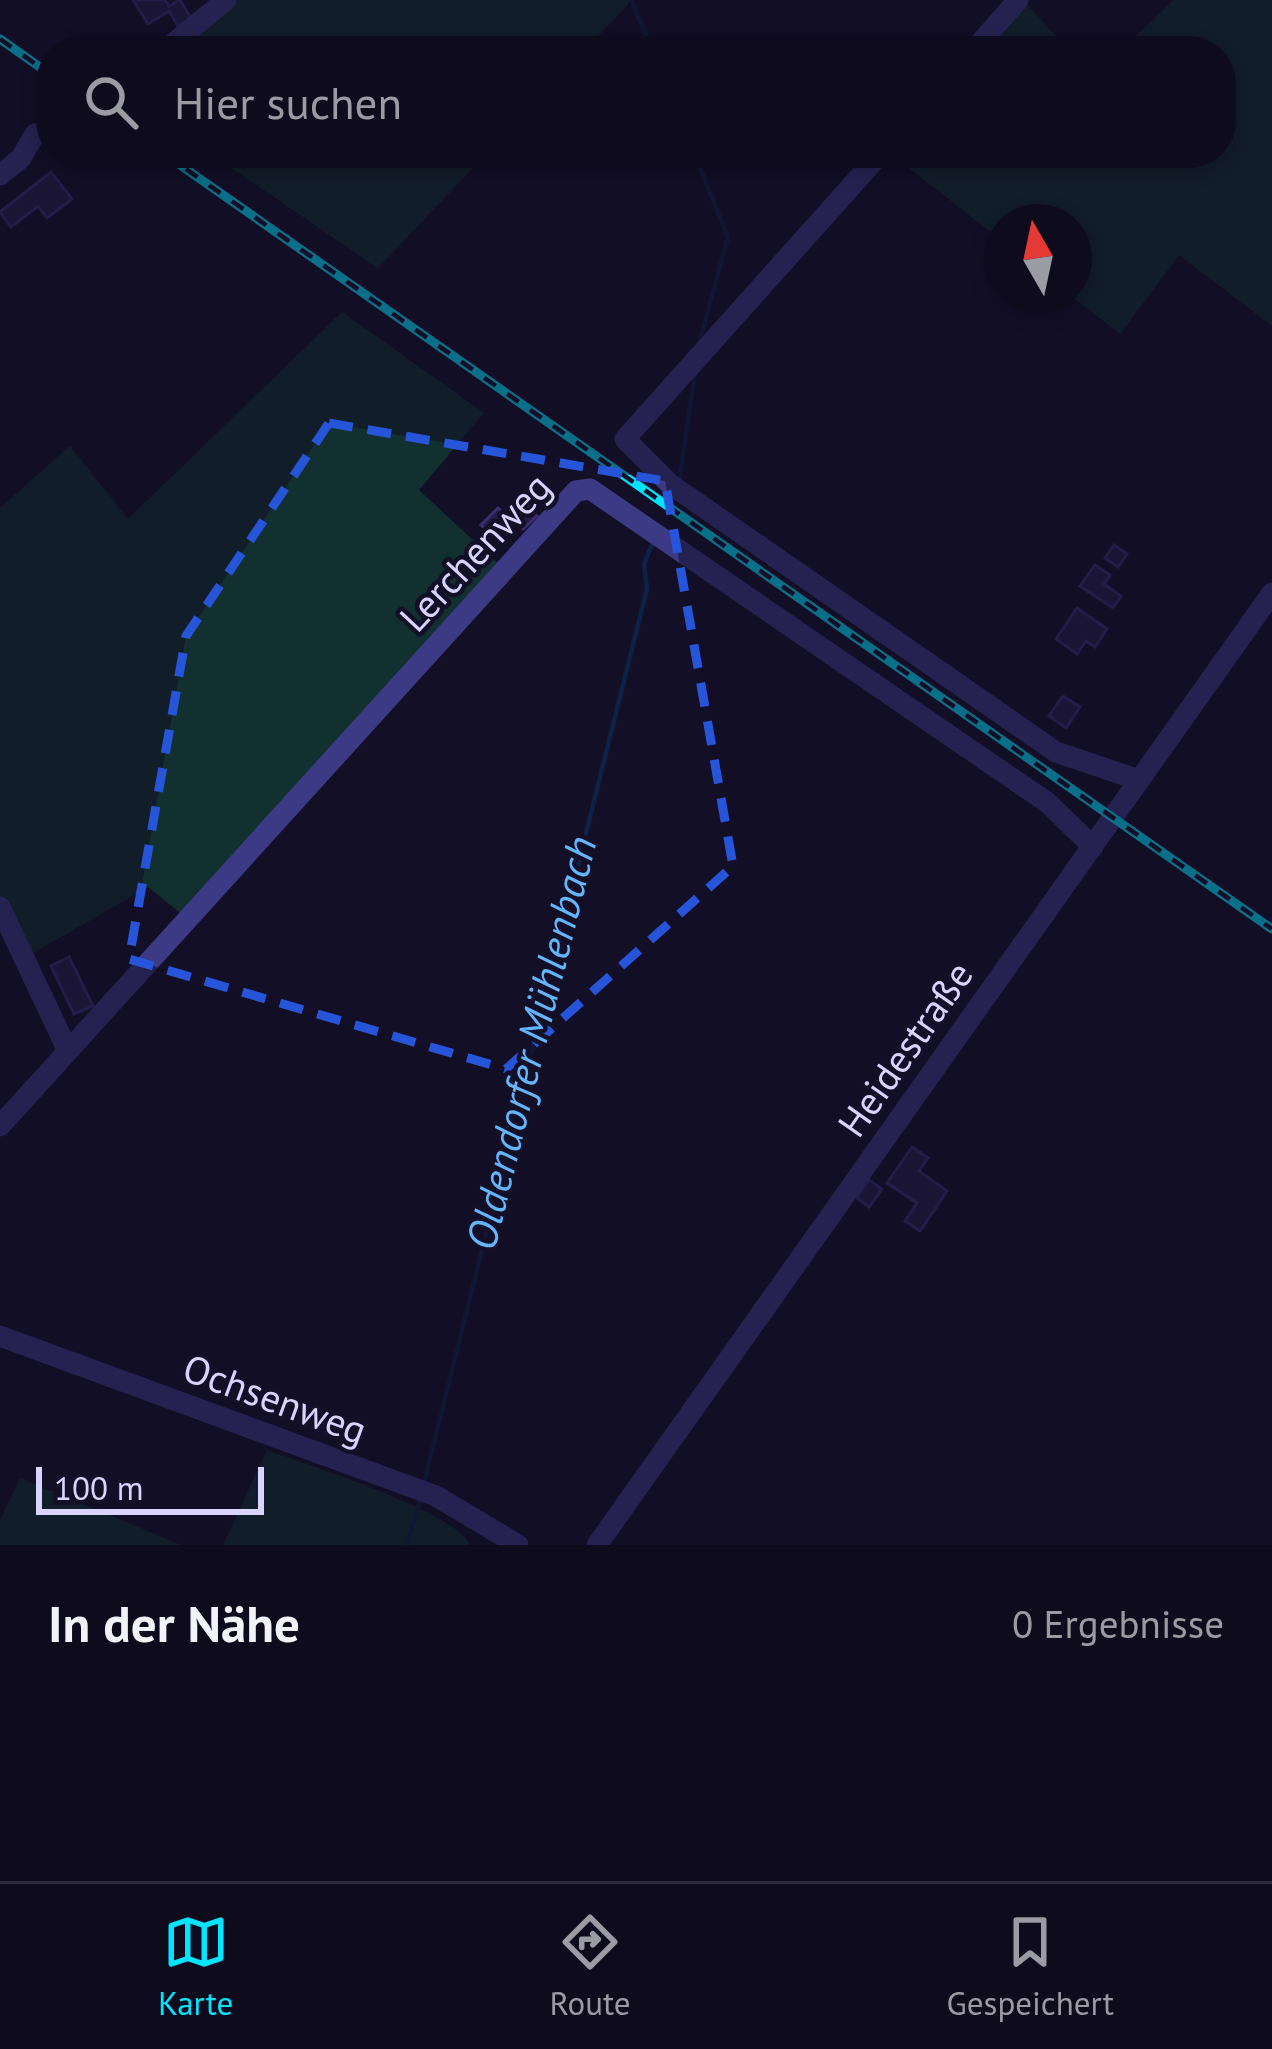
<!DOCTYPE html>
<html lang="de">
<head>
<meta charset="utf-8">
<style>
  body { margin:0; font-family:"PT Sans",sans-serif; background:#171425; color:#f1f3f6 }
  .compass { position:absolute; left:984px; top:204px; width:108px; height:108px; border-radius:50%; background:#0e0b1c; box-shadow:0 6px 18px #0003; rotate:351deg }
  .scale { position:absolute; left:36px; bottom:30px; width:228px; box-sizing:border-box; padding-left:12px; border:6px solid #d9d4ff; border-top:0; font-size:33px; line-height:42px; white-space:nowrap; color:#d9d4ff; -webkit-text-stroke:9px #130f26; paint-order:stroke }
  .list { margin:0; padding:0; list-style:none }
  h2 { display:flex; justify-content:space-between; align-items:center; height:156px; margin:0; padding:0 48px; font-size:51px }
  h2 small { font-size:39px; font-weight:400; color:#9b9ba3 }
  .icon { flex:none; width:66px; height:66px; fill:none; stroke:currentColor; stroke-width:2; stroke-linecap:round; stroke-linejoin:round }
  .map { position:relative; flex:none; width:1272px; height:1545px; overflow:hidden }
  .search { position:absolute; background:#0e0b1c; box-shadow:0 6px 18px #0003; left:36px; right:36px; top:36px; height:132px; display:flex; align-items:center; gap:30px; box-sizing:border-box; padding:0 42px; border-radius:48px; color:#9b9ba3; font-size:45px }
  .sheet { height:336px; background:#0e0b1c }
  nav { display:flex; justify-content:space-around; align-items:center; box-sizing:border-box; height:168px; border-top:3px solid #2e2b3b; background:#0e0b1c; font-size:33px; color:#9b9ba3 }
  nav a { display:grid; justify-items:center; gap:6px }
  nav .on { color:#00e5ff }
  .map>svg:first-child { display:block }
</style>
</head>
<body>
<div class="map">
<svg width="1272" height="1545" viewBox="0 0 1272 1545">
  <rect width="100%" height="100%" fill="#130f26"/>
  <g fill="#12302f">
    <path d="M226 0H632L584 51H157Z"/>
    <path d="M1173 0H1272V326L1179 255 1120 334 1069 294H1074V222H1002V241L890 153H1221V51H1121Z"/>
    <path d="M1026 4 1070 51H982Z"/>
    <path d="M209 153H487L378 268Z"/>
    <path d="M342 312 484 413 419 490 502 567 184 916 148 887 33 953 0 907V508L70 446 128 519Z"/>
    <path d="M267 1450C307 1465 457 1512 470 1545H223Z"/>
    <path d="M20 1478 181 1545H0V1520Z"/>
  </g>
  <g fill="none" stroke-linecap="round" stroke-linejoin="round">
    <g stroke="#0c2248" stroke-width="4.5">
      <path d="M631 0 653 51"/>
      <path d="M694 153 728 237 700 340"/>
      <path d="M679 481 695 373"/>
      <path d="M424 1483 647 589 644 564 654 540"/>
      <path d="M407 1545 420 1500"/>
    </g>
  </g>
  <g fill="#241b47" stroke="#3b2d73" stroke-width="3">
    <path d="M133 0H165L169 6 180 0 191 18 178 26 169 11 148 24Z"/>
    <path d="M51 172 72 199 47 218 38 206 11 227 0 212Z"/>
    <path d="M520 498 537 516 523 529 506 511Z"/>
    <path d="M498 508 513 521 496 539 481 525Z"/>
    <path d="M1114 545 1127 554 1118 567 1105 558Z"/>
    <path d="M1095 565 1110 575 1104 584 1121 596 1113 608 1080 586Z"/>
    <path d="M1077 608 1107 629 1095 647 1086 641 1077 654 1056 639Z"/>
    <path d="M1063 696 1080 707 1066 728 1049 716Z"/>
    <path d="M69 957 93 1006 74 1014 51 966Z"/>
    <path d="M912 1147 928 1158 919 1171 947 1191 920 1231 905 1221 917 1203 887 1183Z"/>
    <path d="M869 1180 882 1189 869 1207 856 1197Z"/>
  </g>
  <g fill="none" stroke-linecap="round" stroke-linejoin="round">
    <g stroke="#3d3a85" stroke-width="21">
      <path d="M164 51 226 0"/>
      <path d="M973 51 1018 0"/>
      <path d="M881 153 625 439 670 484 1056 752 1139 780"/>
      <path d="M0 175 21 158 35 134"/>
      <path d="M0 907 67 1049"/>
      <path d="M0 1126 576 491 590 489 1048 803 1093 847"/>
      <path d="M0 1336 436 1496 518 1545"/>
      <path d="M597 1545 1272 593"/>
    </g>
    <defs>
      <g id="rail">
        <path d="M0 39 51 75"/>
        <path d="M163 153 1272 929"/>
      </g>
    </defs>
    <use href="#rail" stroke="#00e5ff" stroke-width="9"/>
    <use href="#rail" stroke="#130f26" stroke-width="4.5" stroke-dasharray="14" stroke-linecap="butt"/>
  </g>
  <path d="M0 0H1272V1545H0ZM329 423 665 481 733 866 506 1069 129 959 186 636Z" fill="#130f26" fill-opacity=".55" fill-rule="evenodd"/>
  <path fill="none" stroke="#2655da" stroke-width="9" stroke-dasharray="24 15" stroke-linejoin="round" d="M329 423 665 481 733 866 506 1069 129 959 186 636Z"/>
  <g text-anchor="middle" stroke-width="9" stroke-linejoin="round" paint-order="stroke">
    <g font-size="39" fill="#d9d4ff" stroke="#130f26">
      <text transform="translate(475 552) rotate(-47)" y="14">Lerchenweg</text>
      <text transform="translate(905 1049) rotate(-55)" y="14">Heidestraße</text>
      <text transform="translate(275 1399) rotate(20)" y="14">Ochsenweg</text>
    </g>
    <g font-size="42" font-style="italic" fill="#62b6ff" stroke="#130f26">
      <text transform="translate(531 1043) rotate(-76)" y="15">Oldendorfer Mühlenbach</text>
    </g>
  </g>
</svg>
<svg class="compass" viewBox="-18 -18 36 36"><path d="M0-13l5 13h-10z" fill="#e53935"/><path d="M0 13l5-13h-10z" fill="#9b9ba3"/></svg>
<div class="scale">100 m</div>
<div class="search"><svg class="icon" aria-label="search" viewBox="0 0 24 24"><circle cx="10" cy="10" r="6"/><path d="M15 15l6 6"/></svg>Hier suchen</div>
</div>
<section class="sheet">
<h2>In der Nähe<small>0 Ergebnisse</small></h2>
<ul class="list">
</ul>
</section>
<nav>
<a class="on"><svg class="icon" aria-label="map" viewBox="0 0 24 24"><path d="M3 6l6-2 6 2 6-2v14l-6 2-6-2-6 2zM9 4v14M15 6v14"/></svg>Karte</a>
<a><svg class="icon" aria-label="directions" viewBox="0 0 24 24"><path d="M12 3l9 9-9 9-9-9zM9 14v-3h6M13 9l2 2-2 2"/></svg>Route</a>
<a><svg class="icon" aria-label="saved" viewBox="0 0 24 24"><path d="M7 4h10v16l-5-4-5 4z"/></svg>Gespeichert</a>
</nav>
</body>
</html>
